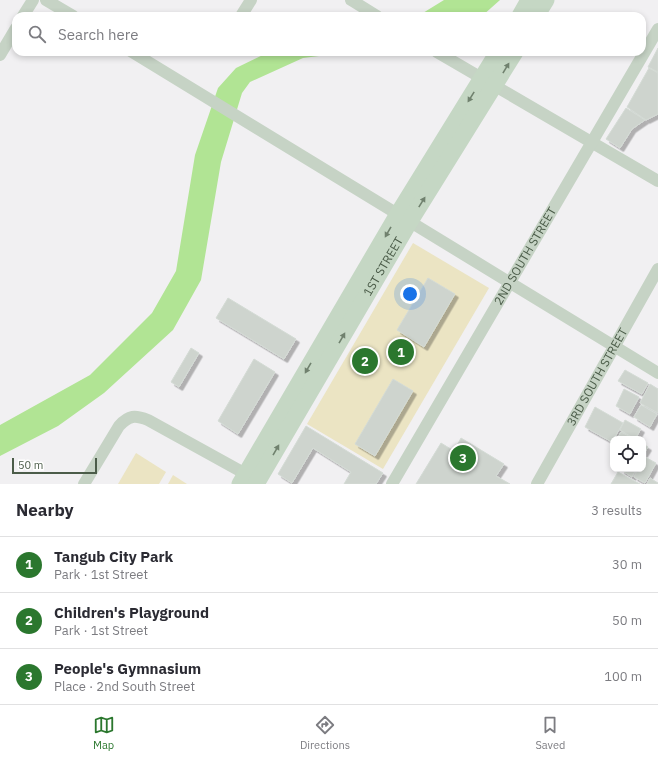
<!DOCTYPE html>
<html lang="en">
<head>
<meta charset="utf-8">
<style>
  body { margin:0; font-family:"IBM Plex Sans",sans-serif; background:#f7f7f7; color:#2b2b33 }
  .controls { position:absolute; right:12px; bottom:12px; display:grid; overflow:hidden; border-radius:8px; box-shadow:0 2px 6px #0003 }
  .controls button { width:36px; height:36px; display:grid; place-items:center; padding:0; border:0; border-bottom:1px solid #e1e1e2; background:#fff; color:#2b2b33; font:20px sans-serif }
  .scale { position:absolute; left:12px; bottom:10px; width:85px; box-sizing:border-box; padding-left:4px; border:2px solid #4b5c49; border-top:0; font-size:11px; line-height:14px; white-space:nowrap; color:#4b5c49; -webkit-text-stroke:3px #fff; paint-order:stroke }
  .you { position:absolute; left:410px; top:294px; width:14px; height:14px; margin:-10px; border:3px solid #fff; border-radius:50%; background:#1a73e8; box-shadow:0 0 0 6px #1a73e833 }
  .badge { display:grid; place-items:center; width:26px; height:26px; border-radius:50%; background:#2b772e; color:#fff; font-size:13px; font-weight:700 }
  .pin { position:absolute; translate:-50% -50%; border:2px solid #fff; box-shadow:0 1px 4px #0006 }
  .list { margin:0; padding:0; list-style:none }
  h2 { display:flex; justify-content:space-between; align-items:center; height:52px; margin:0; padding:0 16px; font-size:17px }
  h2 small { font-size:13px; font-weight:400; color:#7c7c81 }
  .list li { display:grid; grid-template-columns:26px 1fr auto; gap:12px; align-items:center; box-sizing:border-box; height:56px; padding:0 16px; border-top:1px solid #e1e1e2 }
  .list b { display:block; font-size:15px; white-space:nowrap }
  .list p { margin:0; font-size:13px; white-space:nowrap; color:#7c7c81 }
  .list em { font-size:13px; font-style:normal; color:#7c7c81 }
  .icon { flex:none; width:22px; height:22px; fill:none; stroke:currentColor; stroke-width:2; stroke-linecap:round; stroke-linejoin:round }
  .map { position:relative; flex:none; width:658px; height:484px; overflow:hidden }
  .search { position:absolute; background:#fff; box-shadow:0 2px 6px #0003; left:12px; right:12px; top:12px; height:44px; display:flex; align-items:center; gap:10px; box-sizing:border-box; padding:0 14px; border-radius:12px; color:#7c7c81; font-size:15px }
  .sheet { height:220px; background:#fff }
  nav { display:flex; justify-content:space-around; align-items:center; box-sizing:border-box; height:56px; border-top:1px solid #e1e1e2; background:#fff; font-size:11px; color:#7c7c81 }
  nav a { display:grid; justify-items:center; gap:2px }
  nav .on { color:#2b772e }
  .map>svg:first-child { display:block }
</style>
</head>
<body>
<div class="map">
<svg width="658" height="484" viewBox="0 0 658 484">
  <defs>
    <filter id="shadow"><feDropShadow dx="3.5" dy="3.5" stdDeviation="0" flood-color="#0004"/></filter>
  </defs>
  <rect width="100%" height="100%" fill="#f1f0f2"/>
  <g fill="#ebe4c3">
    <path d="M413 243 489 288 383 469 307 424Z"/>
    <path d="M136 453 166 472 159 484H118Z"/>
    <path d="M173 475 187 484H168Z"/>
  </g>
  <g fill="#b1e494">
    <path d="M444 0H500L482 16H418Z"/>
    <path d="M269 52H351L303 58 250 82 242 93 221 162 201 280 173 330 104 393 58 426 0 456V425L90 375 152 313 176 271 195 155 218 88 236 68Z"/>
  </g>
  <g fill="#ced4ce" stroke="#d4dbd5" filter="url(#shadow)">
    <path d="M658 48V72L648 67Z"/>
    <path d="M649 68 658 73V114L646 120 627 107Z"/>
    <path d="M626 108 645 120 632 129 620 148 606 139Z"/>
    <path d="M428 278 455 294 424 347 397 330Z"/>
    <path d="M228 298 296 339 284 359 216 318Z"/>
    <path d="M191 348 199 353 179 387 171 382Z"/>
    <path d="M254 359 275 372 238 434 218 421Z"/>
    <path d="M625 370 648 383 642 394 618 381Z"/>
    <path d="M393 379 413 391 375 456 355 444Z"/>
    <path d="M650 384 658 389V413L640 403Z"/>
    <path d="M624 389 639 397 630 414 616 406Z"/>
    <path d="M641 405 657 414 650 427 634 417Z"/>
    <path d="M595 407 623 423 612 442 585 427Z"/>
    <path d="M625 420 641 429 635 439 620 430Z"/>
    <path d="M306 426 383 473 376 484H344L351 472 313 448 292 483 278 474Z"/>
    <path d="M621 432 634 439H617Z"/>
    <path d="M461 438 504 464 496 476 510 484H416L441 443 454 451Z"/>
    <path d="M643 444 648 447 643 455Z"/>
    <path d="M645 457 656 463 645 483 634 477 638 469H643Z"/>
    <path d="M622 469H636L632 477 621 470Z"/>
    <path d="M618 472 640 484H611Z"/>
    <path d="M650 478 658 483V484H647Z"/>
  </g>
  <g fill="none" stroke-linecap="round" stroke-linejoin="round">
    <g stroke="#c6d3c5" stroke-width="12">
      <path d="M46 0 73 16"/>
      <path d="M351 0 377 16"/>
      <path d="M23 16 33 0"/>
      <path d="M241 16 251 0"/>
      <path d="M132 52 658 373"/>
      <path d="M437 52 658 181"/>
      <path d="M0 55 16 28"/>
      <path d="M84 484 119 426C129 415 135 415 148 420L253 478"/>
      <path id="s1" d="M392 484 658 29"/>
      <path id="s2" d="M537 484 658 269"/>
    </g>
    <g stroke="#c5d7c4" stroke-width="17">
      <path d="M520 16 529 0"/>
      <path d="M536 16 546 0"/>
      <path d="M240 484 398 214 498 52"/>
      <path id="s3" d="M256 484 410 221 515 52"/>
    </g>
  </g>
  <defs><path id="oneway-solid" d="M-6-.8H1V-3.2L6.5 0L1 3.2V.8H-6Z"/></defs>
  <g fill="#70816e">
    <use href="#oneway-solid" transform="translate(506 68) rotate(-59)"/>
    <use href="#oneway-solid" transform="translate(471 97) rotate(122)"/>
    <use href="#oneway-solid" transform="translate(422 202) rotate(-58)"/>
    <use href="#oneway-solid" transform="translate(388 232) rotate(120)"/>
    <use href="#oneway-solid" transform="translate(342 338) rotate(-60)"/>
    <use href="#oneway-solid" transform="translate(308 368) rotate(120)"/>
    <use href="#oneway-solid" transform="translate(276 450) rotate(-60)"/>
  </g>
  <g text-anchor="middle" stroke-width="3.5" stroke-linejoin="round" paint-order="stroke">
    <g font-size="12" fill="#4b5c49" stroke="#fff">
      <text dy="4" stroke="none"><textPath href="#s1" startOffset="264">2ND SOUTH STREET</textPath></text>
      <text dy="4" stroke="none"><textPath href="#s3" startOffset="252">1ST STREET</textPath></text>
      <text dy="4" stroke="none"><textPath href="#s2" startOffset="123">3RD SOUTH STREET</textPath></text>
    </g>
  </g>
</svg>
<div class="controls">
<button><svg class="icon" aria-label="locate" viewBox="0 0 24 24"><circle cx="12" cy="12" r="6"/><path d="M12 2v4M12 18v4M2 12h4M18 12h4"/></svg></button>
</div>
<div class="scale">50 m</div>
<div class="you"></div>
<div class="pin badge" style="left:401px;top:352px">1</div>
<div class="pin badge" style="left:365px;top:361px">2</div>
<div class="pin badge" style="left:463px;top:458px">3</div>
<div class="search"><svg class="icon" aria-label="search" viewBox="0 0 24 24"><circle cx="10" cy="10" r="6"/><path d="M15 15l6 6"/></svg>Search here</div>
</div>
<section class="sheet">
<h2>Nearby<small>3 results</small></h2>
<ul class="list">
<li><span class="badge">1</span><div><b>Tangub City Park</b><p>Park · 1st Street</p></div><em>30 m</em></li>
<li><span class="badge">2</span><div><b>Children's Playground</b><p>Park · 1st Street</p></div><em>50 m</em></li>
<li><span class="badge">3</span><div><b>People's Gymnasium</b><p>Place · 2nd South Street</p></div><em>100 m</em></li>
</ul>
</section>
<nav>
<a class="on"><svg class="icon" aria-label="map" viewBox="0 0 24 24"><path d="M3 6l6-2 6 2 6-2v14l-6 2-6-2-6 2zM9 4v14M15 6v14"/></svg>Map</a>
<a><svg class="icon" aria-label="directions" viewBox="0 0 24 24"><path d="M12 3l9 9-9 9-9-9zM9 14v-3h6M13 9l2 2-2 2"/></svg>Directions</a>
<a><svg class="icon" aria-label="saved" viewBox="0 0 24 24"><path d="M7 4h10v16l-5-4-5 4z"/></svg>Saved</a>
</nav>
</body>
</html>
